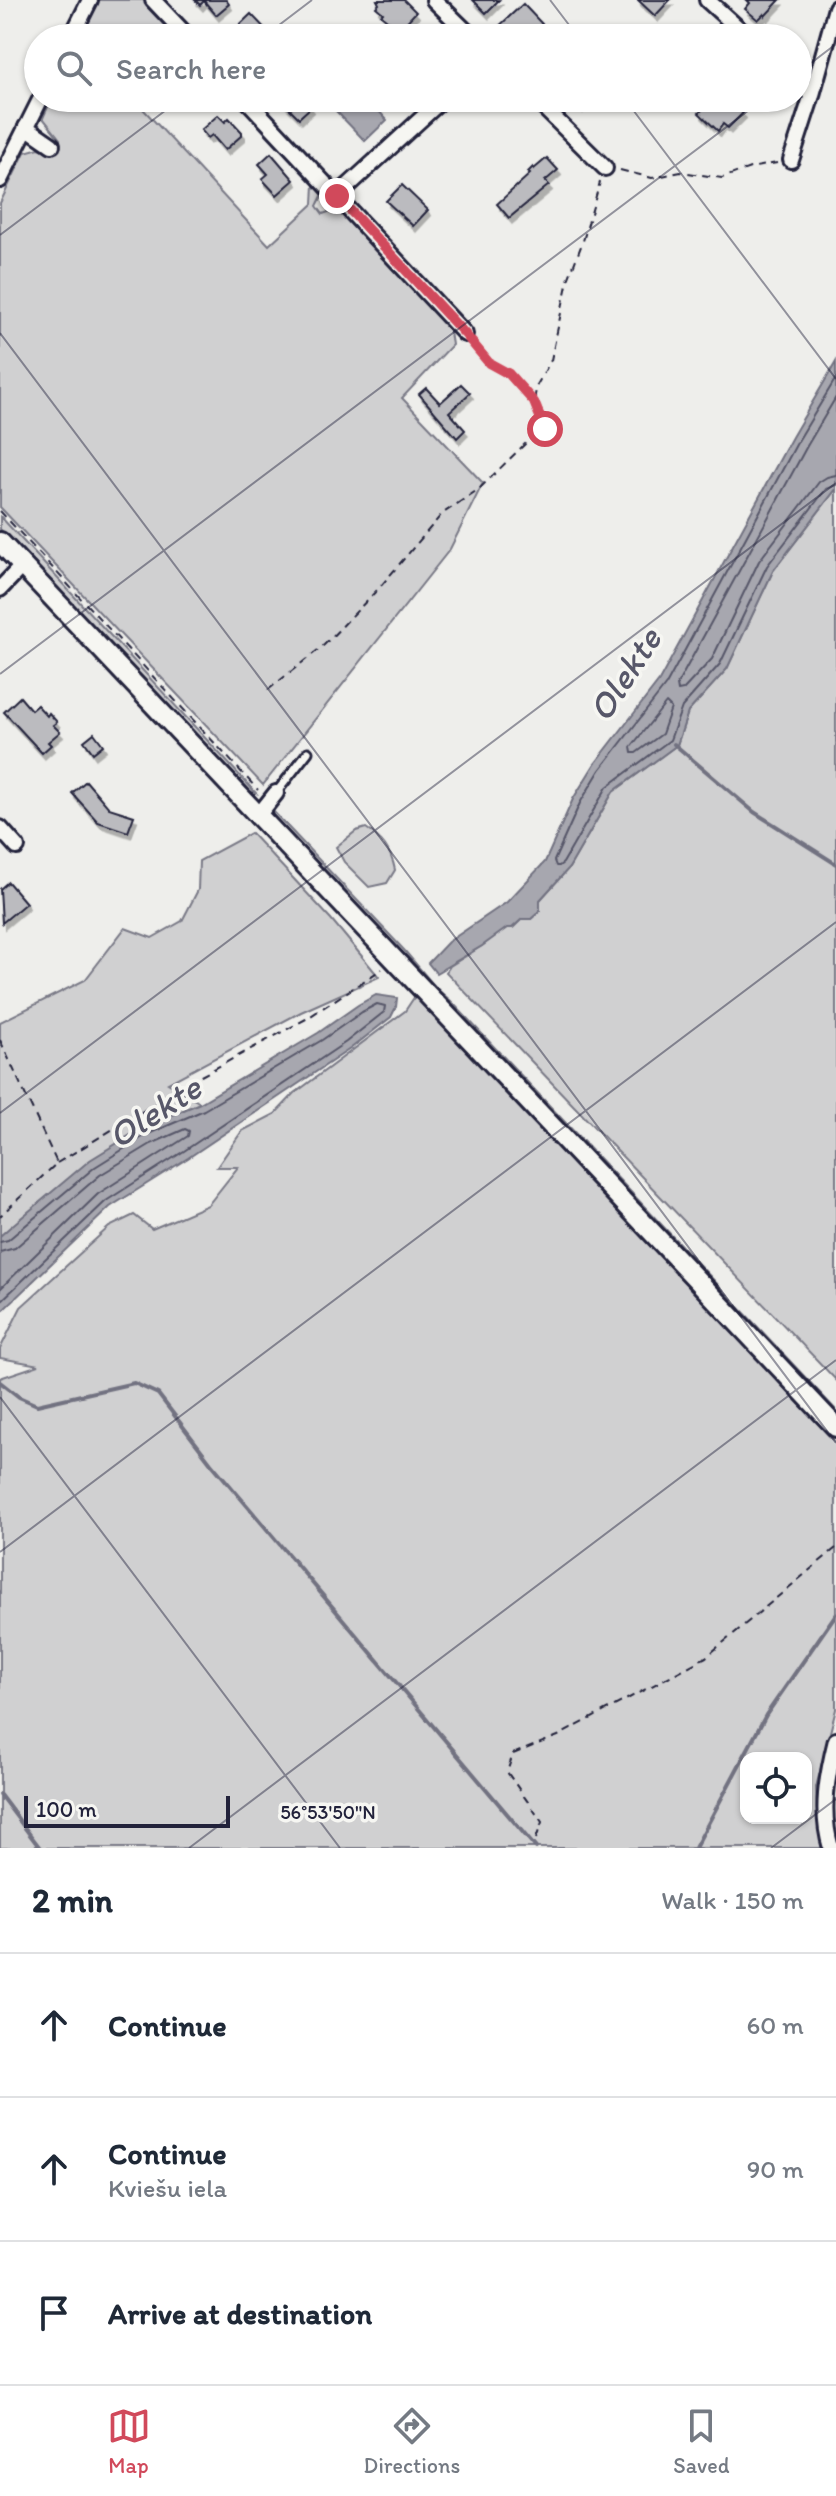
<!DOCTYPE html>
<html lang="en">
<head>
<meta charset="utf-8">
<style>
  body { margin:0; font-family:Itim,sans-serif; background:#f6f6f7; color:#1f2937 }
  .controls { position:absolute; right:24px; bottom:24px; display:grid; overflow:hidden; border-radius:16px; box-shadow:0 2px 6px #0004 }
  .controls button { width:72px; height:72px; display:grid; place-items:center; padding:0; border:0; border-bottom:2px solid #e0e1e3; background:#fff; color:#1f2937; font:40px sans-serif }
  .scale { position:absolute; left:24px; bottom:20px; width:206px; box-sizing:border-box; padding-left:8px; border:4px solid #22223b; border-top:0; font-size:22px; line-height:28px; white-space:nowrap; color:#22223b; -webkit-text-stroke:6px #f6f6f2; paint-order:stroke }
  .stop { position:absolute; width:24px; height:24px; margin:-18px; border:6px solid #d1495b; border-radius:50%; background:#fff }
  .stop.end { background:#d1495b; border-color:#fff; box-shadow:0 2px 8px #0008 }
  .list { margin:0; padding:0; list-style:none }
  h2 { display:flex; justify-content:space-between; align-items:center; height:104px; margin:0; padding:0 32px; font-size:34px }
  h2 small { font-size:26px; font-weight:400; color:#747a83 }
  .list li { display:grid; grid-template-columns:52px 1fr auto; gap:24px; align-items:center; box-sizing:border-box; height:144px; padding:0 32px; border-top:2px solid #e0e1e3 }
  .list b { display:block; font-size:30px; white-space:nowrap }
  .list p { margin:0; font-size:26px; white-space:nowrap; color:#747a83 }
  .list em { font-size:26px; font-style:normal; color:#747a83 }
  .icon { flex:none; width:44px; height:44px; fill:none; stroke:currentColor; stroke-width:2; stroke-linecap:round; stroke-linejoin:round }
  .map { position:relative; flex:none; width:836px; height:1848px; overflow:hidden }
  .search { position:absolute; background:#fff; box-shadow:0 2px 6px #0004; left:24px; right:24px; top:24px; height:88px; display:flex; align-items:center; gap:20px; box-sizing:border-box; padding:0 28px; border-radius:44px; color:#747a83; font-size:30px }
  .sheet { height:536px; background:#fff }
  nav { display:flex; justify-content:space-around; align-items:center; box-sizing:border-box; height:112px; border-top:2px solid #e0e1e3; background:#fff; font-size:22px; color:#747a83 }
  nav a { display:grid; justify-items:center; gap:4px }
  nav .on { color:#d1495b }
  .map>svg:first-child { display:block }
</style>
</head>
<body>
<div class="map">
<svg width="836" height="1848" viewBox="0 0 836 1848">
  <defs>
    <filter id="shadow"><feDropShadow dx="3" dy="5.5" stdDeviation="0" flood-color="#0004"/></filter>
  </defs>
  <rect width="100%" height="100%" fill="#eeeeeb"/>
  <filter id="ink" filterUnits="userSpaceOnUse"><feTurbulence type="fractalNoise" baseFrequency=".0125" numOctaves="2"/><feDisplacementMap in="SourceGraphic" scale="16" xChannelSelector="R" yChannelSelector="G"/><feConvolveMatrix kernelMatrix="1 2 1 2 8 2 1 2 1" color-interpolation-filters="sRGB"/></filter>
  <g filter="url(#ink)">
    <g fill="#d0d0d1" stroke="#797986" stroke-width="2" fill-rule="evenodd">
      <path d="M99 0H149L179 33 174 38H81Z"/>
      <path d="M52 98H133L269 245 313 204 314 184 297 165 299 163 322 191V196L317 206 323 214 331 211H344L449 325 452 345 402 398 483 483 450 549 263 785 0 507V203L25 152 39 148 51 152 60 139 43 118Z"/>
      <path d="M836 489V1380L446 972 450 966 482 946 507 927 513 928 522 919H531L540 911V900L569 868 613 792 677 745 688 712 727 669 773 571Z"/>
      <path d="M0 516 256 793 245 790 0 529Z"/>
      <path d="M271 809 404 950 437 989 451 1001 836 1410V1414L272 815Z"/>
      <path d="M366 828C382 839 391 850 395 870L387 883 369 887 344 862 336 847 356 831Z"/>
      <path d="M251 833 331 919 379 977 301 1012 168 1083 200 1103 142 1128 0 1236V1022L85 980 125 928 152 938 182 921 198 890 199 861Z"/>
      <path d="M415 996 836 1443V1709L816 1787 817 1818 822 1848H0V1378L39 1365 0 1358V1349L21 1307 109 1227 134 1215 152 1229 208 1205 238 1167H217L242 1131 275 1114 295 1093 405 1011ZM746 1758H806V1818H746Z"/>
    </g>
    <g fill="#a7a7af" stroke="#727281" stroke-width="2">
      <path d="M350 98H367L387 120 365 141 336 111Z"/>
      <path d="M836 362V489L773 571 727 669 688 712 677 745 613 792 569 868 540 900V911L531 919H522L512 928H507L482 946 436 973 428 963 448 942 507 902 545 862 573 799 594 765 659 681 792 437Z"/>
      <path d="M376 995 397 998 396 1007 391 1017 350 1049 188 1158 110 1207 0 1313V1236L9 1228 90 1160 142 1128 200 1103 318 1033 358 1005Z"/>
    </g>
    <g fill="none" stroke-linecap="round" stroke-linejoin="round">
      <g stroke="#575769" stroke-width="2">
        <path d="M836 378 798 441 666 685 600 770 580 803 554 861 556 866H559L563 863 607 787 670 740 682 707 720 664 767 566 826 489 836 485"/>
        <path d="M836 397 807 446 677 685 678 691 683 690 712 659 759 561 819 482 827 477 836 475"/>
        <path d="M666 703 671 708 662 734 636 753H632L631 747Z"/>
        <path d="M0 1242 8 1240 95 1167 146 1135 204 1110 322 1040 362 1012 377 1004 385 1006 384 1012 346 1042 184 1151 106 1201 0 1302"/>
        <path d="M0 1252 15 1248 100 1175 151 1144 185 1129 189 1131 188 1136 98 1194 0 1289"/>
      </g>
      <g stroke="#727281" stroke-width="4">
        <path d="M674 744 754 812 836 864"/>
        <path d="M0 1382 19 1397 37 1405 134 1383 158 1394 211 1463 536 1848"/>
        <path d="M0 1795 40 1848"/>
        <path d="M695 1848 766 1715 836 1614"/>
      </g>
    </g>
    <g fill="#bbbbbf" stroke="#22223b" stroke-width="2" filter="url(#shadow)">
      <path d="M195 0H226L229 4 216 15 204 1 200 5Z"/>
      <path d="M377 0H404L416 12 399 30 381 15 383 13 376 7 379 4Z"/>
      <path d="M473 0H499L486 13Z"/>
      <path d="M638 0H670L655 16Z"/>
      <path d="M747 0H780L765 16 764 14 758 20 745 9 750 3Z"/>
      <path d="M523 4 542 24 527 38H504L496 29Z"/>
      <path d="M251 14 274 38H230L228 36Z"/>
      <path d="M430 26 439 36 421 38 419 36Z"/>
      <path d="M279 98H303L311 107 299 118Z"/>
      <path d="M572 98H589L580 107Z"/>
      <path d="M713 98H748L738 108 743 113 728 128 723 124 718 131 699 113Z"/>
      <path d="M218 115 225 122 229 118 242 132V135L225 150 212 135 208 138 201 130Z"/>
      <path d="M271 153 294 180 277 195 262 179 268 174 259 164Z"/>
      <path d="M547 158 558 170 545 181 549 185 509 218 497 204 530 174 528 172 533 167 534 169Z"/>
      <path d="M402 185 428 210 413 226 386 201Z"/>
      <path d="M461 384 470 393 449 412 465 430 457 438 419 394 426 388 440 403Z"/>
      <path d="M20 697 31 710 37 705 47 716 49 713 57 722 53 725 60 732 48 742 51 745 42 753 4 712Z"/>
      <path d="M94 733 103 745 93 753 84 741Z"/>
      <path d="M86 781 109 808 134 816 128 832 98 822 72 793Z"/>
      <path d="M8 882 26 903 2 923 0 889Z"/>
    </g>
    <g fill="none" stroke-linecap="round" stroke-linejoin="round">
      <defs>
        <path id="lane" d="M276 793 308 752"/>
        <g id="street">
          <path d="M153 0 189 38"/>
          <path d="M434 0 473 38"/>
          <path d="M707 0 749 38"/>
          <path d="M71 38 90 0"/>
          <path d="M798 82 812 95"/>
          <path d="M245 98 465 334"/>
          <path d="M534 98 605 168"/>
          <path d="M26 127 52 145"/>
          <path d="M791 160 812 95 836 8"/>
          <path d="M0 180 41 98"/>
          <path d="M337 196 444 98"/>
          <path d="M0 589 22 566"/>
          <path d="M257 817 276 793"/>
          <path d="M0 828 17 847"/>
          <path d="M831 1848C820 1812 827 1776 836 1740"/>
        </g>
        <path id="secondary" d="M0 542 836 1427"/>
      </defs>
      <use href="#lane" stroke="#22223b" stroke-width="13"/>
      <use href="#street" stroke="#22223b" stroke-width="20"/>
      <use href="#secondary" stroke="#22223b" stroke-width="24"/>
      <g stroke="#22223b" stroke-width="2" stroke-dasharray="8 6" stroke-linecap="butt">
        <path d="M620 170 652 178 681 172 722 178 750 168 777 163"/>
        <path d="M534 400 537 385 551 360 568 280 583 241 600 182"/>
        <path d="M0 511 258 790"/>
        <path d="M268 690 324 645 380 587 442 514 479 489 529 440 545 429 534 402 509 374 489 363 473 344"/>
        <path d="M0 1040 57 1163 0 1216"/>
        <path d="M57 1163 201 1076 306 1019 382 969"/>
        <path d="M536 1839 542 1822 507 1772 513 1754 558 1736 706 1657 836 1548"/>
      </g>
      <use href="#lane" stroke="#f6f6f2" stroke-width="7"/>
      <use href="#street" stroke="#f6f6f2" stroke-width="14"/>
      <use href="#secondary" stroke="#f6f6f2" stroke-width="18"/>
    </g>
  </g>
  <g fill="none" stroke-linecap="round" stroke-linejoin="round" filter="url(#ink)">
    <path stroke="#d1495b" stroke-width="10" d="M337 196 465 334 489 363 509 374 534 402 545 429"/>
  </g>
  <path fill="none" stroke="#22223b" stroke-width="2" stroke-opacity="0.45" d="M550 0 579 38M262 38 312 0M798 73 836 44M624 98 836 379M0 235 182 98M0 333 836 1443M0 674 765 98M0 1113 836 483M0 1397 340 1848M0 1552 836 922M189 1848 836 1360M771 1848 836 1799"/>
  <g text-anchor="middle" stroke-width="7" stroke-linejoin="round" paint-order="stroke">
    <g font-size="36" font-style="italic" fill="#575769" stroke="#f6f6f2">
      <text transform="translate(624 674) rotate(-57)" y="13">Olekte</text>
      <text transform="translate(154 1111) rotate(-33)" y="13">Olekte</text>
    </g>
  </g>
  <g font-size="20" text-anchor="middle" fill="#22223b" stroke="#f6f6f2" stroke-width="7" stroke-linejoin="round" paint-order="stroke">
    <text x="328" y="1819">56°53'50"N</text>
  </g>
</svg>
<div class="controls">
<button><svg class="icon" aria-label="locate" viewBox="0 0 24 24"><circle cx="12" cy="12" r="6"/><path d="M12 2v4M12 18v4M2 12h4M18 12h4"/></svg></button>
</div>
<div class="scale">100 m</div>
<div class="stop" style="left:545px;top:429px"></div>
<div class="stop end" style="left:337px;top:196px"></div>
<div class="search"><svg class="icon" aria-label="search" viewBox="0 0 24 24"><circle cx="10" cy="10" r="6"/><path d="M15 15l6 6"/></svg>Search here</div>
</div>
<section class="sheet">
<h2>2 min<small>Walk · 150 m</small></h2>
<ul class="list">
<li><svg class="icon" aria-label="ahead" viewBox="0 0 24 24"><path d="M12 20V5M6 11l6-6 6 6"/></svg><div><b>Continue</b></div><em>60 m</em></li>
<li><svg class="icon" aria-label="ahead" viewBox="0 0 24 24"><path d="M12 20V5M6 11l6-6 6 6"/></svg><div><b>Continue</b><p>Kviešu iela</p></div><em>90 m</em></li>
<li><svg class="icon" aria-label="arrive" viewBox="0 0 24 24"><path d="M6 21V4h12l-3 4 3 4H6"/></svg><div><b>Arrive at destination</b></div></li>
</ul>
</section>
<nav>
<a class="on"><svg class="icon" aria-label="map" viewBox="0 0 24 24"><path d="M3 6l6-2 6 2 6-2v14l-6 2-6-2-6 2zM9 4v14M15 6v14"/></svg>Map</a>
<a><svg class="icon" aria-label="directions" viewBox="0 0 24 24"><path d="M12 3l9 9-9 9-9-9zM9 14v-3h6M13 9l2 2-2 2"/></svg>Directions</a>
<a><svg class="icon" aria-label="saved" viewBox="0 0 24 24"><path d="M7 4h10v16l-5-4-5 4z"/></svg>Saved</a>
</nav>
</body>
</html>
